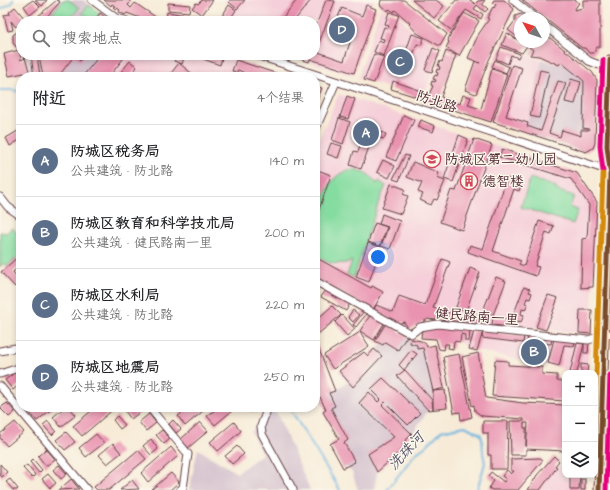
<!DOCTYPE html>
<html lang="zh">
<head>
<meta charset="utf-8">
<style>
  body { margin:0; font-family:"Architects Daughter","LXGW WenKai TC",sans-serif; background:#f2f2f2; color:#202124 }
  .controls { position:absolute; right:12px; bottom:12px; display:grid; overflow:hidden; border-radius:8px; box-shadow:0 2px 6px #0003 }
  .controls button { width:36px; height:36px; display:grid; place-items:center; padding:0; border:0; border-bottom:1px solid #e0e0e0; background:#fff; color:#202124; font:20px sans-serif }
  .compass { position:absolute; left:514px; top:12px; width:36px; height:36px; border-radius:50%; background:#fff; box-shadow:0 2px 6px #0003; rotate:310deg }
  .you { position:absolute; left:378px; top:257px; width:14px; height:14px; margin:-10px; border:3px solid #fff; border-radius:50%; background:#1a73e8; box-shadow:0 0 0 6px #1a73e833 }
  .badge { display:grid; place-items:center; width:26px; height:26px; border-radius:50%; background:#1a73e8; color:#fff; font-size:13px; font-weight:700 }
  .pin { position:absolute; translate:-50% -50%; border:2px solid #fff; box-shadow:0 1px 4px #0006 }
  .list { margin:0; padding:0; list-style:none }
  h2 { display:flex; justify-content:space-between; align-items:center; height:52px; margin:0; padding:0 16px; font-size:17px }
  h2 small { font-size:13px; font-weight:400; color:#757577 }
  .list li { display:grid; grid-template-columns:26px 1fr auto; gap:12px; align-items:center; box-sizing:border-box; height:72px; padding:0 16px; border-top:1px solid #e0e0e0 }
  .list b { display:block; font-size:15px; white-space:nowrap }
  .list p { margin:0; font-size:13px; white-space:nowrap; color:#757577 }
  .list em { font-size:13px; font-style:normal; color:#757577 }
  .icon { flex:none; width:22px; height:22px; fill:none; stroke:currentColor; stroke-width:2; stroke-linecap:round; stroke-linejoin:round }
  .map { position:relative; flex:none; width:610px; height:490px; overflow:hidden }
  .search { position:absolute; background:#fff; box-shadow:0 2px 6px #0003; left:16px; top:16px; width:304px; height:44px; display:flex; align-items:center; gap:10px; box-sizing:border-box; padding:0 14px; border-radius:16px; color:#757577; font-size:15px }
  .panel { position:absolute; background:#fff; box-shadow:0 2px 6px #0003; left:16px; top:72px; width:304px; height:340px; border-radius:16px }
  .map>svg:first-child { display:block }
</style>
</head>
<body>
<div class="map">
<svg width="610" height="490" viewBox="0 0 610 490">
  <rect width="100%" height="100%" fill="#fbf7ec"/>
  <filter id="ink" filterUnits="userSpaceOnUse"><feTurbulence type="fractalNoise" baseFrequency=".025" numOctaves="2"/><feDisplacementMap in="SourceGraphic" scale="8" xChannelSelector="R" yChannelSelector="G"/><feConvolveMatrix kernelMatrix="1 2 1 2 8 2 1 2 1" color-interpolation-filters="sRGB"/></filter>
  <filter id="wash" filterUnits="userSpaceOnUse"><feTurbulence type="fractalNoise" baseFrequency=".012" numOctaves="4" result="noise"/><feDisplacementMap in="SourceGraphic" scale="16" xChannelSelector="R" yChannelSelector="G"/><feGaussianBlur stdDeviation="0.9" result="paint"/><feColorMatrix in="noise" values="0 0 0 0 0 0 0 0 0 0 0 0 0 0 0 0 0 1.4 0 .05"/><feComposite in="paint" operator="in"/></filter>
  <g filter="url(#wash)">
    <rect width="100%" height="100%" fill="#f7ebd7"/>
    <g fill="#f5cfd9">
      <path d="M223 0H374L371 7 366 5V38L353 76 288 55H315V21H229L236 10Z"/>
      <path d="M380 9 399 15 411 30 424 37 440 51 423 99 358 78Z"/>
      <path d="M520 54 542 59 525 133 493 122 512 65 508 64 511 55 518 58Z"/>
      <path d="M84 55H222L281 75 280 77H58Z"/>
      <path d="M339 94 577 173 597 202 591 334 546 330 536 327H509L428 319 418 325 413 317 400 326 373 310 383 292 373 286 371 288 315 257V148Z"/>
      <path d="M462 330 584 342V353H588V365H581V373H566L561 368 469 349 460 342Z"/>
      <path d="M562 458H565V475H580V479H585V490H540L557 467 562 466Z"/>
    </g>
    <g fill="#d1bdcb">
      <path d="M57 0H83L110 21H32Z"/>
      <path d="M22 55H100L82 77H31L27 60Z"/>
      <path d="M542 59 558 65 561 62 584 81V101L597 102 595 131 584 146 583 152 525 133Z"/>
      <path d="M407 336 411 339 410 343 417 345V349L423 348 433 391V409L428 410 412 434 402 444 405 447 377 472 374 490H358L352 472 346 467 343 468 330 444 339 439 323 412 326 410 320 397 335 391 347 382 339 371 364 352 368 356 385 342Z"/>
      <path d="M272 407H274L310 490H189L198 449 237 473 262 454 251 432Z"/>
    </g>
    <g fill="#85dca0" stroke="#687e66">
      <path d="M63 0H69L79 8 68 21H46Z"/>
      <path d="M89 5 100 13 94 21 82 13Z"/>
      <path d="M347 170C360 168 370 173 377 184L379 181 386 186 379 201 354 277 347 275 352 261C340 266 319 265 315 249 311 236 324 192 332 181 336 176 341 173 347 170Z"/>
      <path d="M530 178 556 187V190L574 196 570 207 578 210 573 224 521 207Z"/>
      <path d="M12 228 21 236V254L7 266 4 263 0 267V232L6 233Z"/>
    </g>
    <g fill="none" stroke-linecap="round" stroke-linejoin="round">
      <g stroke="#67b3e0" stroke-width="2">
        <path d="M0 10 12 3 13 0"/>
        <path d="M0 90H12L21 92"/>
        <path d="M289 407 340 490"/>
        <path d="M387 490 415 454 425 447 441 431 465 426 480 434 482 438 483 453 485 463 477 490"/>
      </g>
    </g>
    <g id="blocks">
      <g fill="#e993b0" fill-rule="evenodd">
        <path d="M33 0 40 7 30 15 24 6Z"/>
        <path d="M35 0H47L42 6Z"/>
        <path d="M57 0 60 2 43 21H32Z"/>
        <path d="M104 0H128L131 2 128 5 131 8 135 3 160 20 148 21 127 13 125 15 119 12 120 10 117 8 116 10 113 7 115 6 112 4 111 6Z"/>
        <path d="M202 0H213L202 15 192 8 196 3 198 4Z"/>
        <path d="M230 0H245L237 9 229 2Z"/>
        <path d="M297 0H311L294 21H280Z"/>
        <path d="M326 0 335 1 317 48 315 47V28Z"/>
        <path d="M381 0H404L447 34 440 46 417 33 409 24 410 23 395 10 394 12 389 9 388 11 380 5Z"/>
        <path d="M412 0H436L444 6 434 18Z"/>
        <path d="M456 0H470L475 4 478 1 485 0 482 4 488 9 485 12 477 5 474 9 483 14 481 19 466 10 451 30 439 21Z"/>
        <path d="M494 0H504L514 9 489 60 476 94 465 90 475 61 480 63 468 58 478 35 489 19 487 18 493 7 494 8 496 4 492 3Z"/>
        <path d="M522 0H575L579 3 574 10 583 8V0H600V47H597L594 53H589L585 48H582Z"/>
        <path d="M168 3 190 5 189 12 168 10Z"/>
        <path d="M229 5 236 10 229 21H206L207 19H215L217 16 229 19 222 16Z"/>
        <path d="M366 5 376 9 354 73 310 59 309 62 289 55H315V51L344 61 354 30 352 29 353 24 338 17 342 8 362 16Z"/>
        <path d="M15 7 25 19 21 21 16 27 11 21 13 30 8 31 4 15 10 14 9 12Z"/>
        <path d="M167 12 192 16 191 21H166Z"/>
        <path d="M389 12 399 15 384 56 374 52 379 40 383 42 384 39 380 38 384 27 388 28 389 26 385 24Z"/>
        <path d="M100 13 110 21H94Z"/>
        <path d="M464 13 479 21 459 56 446 48 449 42 448 41 449 37Z"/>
        <path d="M521 14 526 18H520V39L508 30 515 21V16Z"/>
        <path d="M192 15 203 16V21H192Z"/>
        <path d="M21 29V53L13 43V35Z"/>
        <path d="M507 33 527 46 522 53 502 45Z"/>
        <path d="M544 33 592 72 597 80 595 143 593 148 586 152 493 122 512 65 522 68 506 116 528 123 527 126 541 131 558 81 566 83 549 133 560 137 562 130 581 136V130H589V129L583 128 584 81 561 62 559 65 539 56 530 55 533 50 523 42H544Z"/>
        <path d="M412 34 424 38 421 45 417 44 406 74 399 72Z"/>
        <path d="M501 47 520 54 518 58 511 55 508 64 496 59Z"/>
        <path d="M433 48 440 51 432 72 425 70Z"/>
        <path d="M19 50 21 60 25 58 22 55H27L25 58 31 77H25L24 73 9 76 4 54Z"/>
        <path d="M446 51 456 55 441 97 460 104 463 95 471 97 468 105 481 109 492 69 507 74 491 122 426 101 433 86 431 85 432 81 435 82 436 80 433 79 435 75 437 76 438 73 436 72 437 69 439 70 440 67 438 66 440 61 442 62Z"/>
        <path d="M374 54 384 57 374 83 364 80Z"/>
        <path d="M31 55H37L40 76 34 77Z"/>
        <path d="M39 55H84L80 61 74 56 58 77H43Z"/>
        <path d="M100 55H126L109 77H82Z"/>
        <path d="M176 55H185L182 64 174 61Z"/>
        <path d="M192 55H223L220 65Z"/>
        <path d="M236 60 281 75V77H254L238 70 237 72 232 71Z"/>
        <path d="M495 60 509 67 506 73 492 67Z"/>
        <path d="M130 61 137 67 129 77H117Z"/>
        <path d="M179 63 196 77H168Z"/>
        <path d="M540 70 549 72 539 118 530 116Z"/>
        <path d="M571 79 581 82 575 104 565 102Z"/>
        <path d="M393 81 425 92 423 99 391 89Z"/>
        <path d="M315 86 322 88 315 105Z"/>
        <path d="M347 96 355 99 348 119 340 117Z"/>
        <path d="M404 115 414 120 396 161 386 157Z"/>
        <path d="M339 118 350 122 343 144 332 140Z"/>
        <path d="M365 120 375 123 374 126 380 128 379 131 386 134 384 139 373 136 361 169 350 165 354 151 358 152 363 136 354 133 358 121 364 123Z"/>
        <path d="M421 120 435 126 433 132 418 127Z"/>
        <path d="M21 129V139L10 146 6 138Z"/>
        <path d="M459 135 468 139 453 182 444 179Z"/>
        <path d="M474 139 492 145 462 230 440 222 451 190 456 191Z"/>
        <path d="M331 143 342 146 338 158 327 154Z"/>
        <path d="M502 149 577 173 597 202 593 287 581 288 582 239 587 238 589 205 571 179 499 157Z"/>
        <path d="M405 155 409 156 399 181 393 179Z"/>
        <path d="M383 160 395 166 389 178 377 172Z"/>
        <path d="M413 162 439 173 437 178 445 181 437 200 434 199 431 205 420 200 423 194 418 192 422 183 407 177Z"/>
        <path d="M315 169 331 175 315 221Z"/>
        <path d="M507 178 522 183 519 191 514 189 493 251 521 261 519 264 524 266 539 221 554 226 551 234 546 232 535 266 539 267 536 276 468 252 470 245 483 249Z"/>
        <path d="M391 184 405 189 403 194 408 196 401 214 382 208Z"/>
        <path d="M382 214 400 221 390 249 381 246 388 227 379 224Z"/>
        <path d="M375 223 387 227 380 246 368 242Z"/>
        <path d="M368 243 381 247 369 282 356 277Z"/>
        <path d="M21 254V265L13 272 21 282 15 287 1 272Z"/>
        <path d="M315 257 371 288 372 286 383 292 373 310 315 279Z"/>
        <path d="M442 259 450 262 433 308 440 310 436 320 428 319 409 330 404 322 397 324 374 310 376 305 393 312 399 296 425 305Z"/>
        <path d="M470 268 480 272 466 311 456 307Z"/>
        <path d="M496 277 506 281 493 315 483 311Z"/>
        <path d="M524 287 530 289 529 292 532 293 530 299 527 298 525 303 528 304 525 310 522 309 521 314 524 315 521 322 518 321 517 323 511 321Z"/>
        <path d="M326 290 350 303 346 311 321 297Z"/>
        <path d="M548 295 558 298 546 330 536 327Z"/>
        <path d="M332 306 341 315 318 334 315 330V321Z"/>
        <path d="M353 310 359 315 353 322 348 317Z"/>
        <path d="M365 310 368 312 356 327 353 325Z"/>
        <path d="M580 310H592L591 334 579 333Z"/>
        <path d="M442 312 454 313V315L485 318 484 324 444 320 445 317H441Z"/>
        <path d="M371 314 385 322 374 340 360 331Z"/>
        <path d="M342 315 355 329 347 336 335 322Z"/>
        <path d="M493 317 509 319V327L492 325Z"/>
        <path d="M386 323 407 336 398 350 385 342 383 345 375 341Z"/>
        <path d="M438 327 470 330 469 341H465V335L461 334 460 342 454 341 453 349 448 348 449 344H445L444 350 439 349 436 339 421 338 422 329Z"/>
        <path d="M474 331H483L477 351 469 349Z"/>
        <path d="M483 331 524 336 523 343 482 338Z"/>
        <path d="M360 332 369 346 333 369 324 355Z"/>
        <path d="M528 336 539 337 536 355 525 353Z"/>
        <path d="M541 337 552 338 551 344 540 343Z"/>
        <path d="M315 339 335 391 329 393 335 406 331 408 348 440 344 443 355 462 343 468 330 444 339 439 323 412 326 410 320 397 315 398Z"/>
        <path d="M411 339 421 341 426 344 427 347 435 345 444 388 433 391 445 390 447 408 428 410 397 376 405 370 432 400 433 409V391L423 348 417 349V345L410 343Z"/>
        <path d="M554 339 575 341 574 346 564 345 559 366 548 363Z"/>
        <path d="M584 342 589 343 588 353H584Z"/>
        <path d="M577 343 584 344 577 373H570Z"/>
        <path d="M374 349 382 356 353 387 339 371 364 352 368 356Z"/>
        <path d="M411 350 417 354 404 370 399 365Z"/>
        <path d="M478 353 486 398 523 403 565 405 564 451 526 449V455H511L510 421H524V419L482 416 475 411 474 405 472 406 462 357ZM524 423H528L526 447V428H524Z"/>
        <path d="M459 354 472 417 461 420 460 412 454 413 443 357Z"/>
        <path d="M495 360 508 361V365L542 367V374L557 375V381H565V401L492 396Z"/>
        <path d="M581 364 588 365 587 373H581Z"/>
        <path d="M18 370 21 374V383L13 390 5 380Z"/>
        <path d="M383 378 420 413 408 425 385 402 382 405 412 434 402 444 405 447 377 472 368 454 394 437 359 403 369 392 378 402 381 399 371 389Z"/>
        <path d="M7 403 15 412 9 417 0 408Z"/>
        <path d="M33 407H54L37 421 28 411Z"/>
        <path d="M65 407H69L76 415 61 427 53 417Z"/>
        <path d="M96 407H116L82 436 73 426Z"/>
        <path d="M128 407H143L144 409 131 419 124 410Z"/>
        <path d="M189 407H208L185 426 178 416Z"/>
        <path d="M219 407H231L233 410 215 425 207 416Z"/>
        <path d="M248 407H263L250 412Z"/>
        <path d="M149 414 156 423 146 431 139 422Z"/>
        <path d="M117 416 125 425 120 429 113 420Z"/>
        <path d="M173 420 181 429 176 433 169 424Z"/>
        <path d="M48 421 56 431 52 435 43 425Z"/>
        <path d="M483 421H508L507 469H491V455H488V433H483Z"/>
        <path d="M15 422 24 432 7 446 0 438V434Z"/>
        <path d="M200 422 208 431 188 448 181 439Z"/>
        <path d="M234 422 241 431 218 451 210 442Z"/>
        <path d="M162 430 170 439 164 444 156 435Z"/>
        <path d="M66 432 75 442 65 450 56 440Z"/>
        <path d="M96 434 104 443 86 457 79 448Z"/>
        <path d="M151 439 158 449 151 455 143 446Z"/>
        <path d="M113 443 121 453 107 464 99 455Z"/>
        <path d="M237 446 244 454 232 464 225 456Z"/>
        <path d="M171 447 178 456 148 482 141 473Z"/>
        <path d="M46 449 55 459 46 466 38 456Z"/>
        <path d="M138 450 146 459 109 490H97L94 487Z"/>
        <path d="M554 456 559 461 555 466 557 467 540 490H528L537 475Z"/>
        <path d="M540 458 543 460 518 490H492L489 488 494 481 488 476 491 472 504 482 506 479 502 476 507 470 511 474 514 471H511V459Z"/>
        <path d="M33 459 42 470 39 473 30 462Z"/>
        <path d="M0 464 7 472 2 477 0 475Z"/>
        <path d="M27 465 35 475 32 478 23 468Z"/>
        <path d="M59 465 67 474 61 479 53 470Z"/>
        <path d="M171 473 179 482 170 490H151Z"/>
        <path d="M48 474 56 483 50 488 42 479Z"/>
        <path d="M570 475H580L579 490H570Z"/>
        <path d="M10 479 18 489 17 490H13L6 482Z"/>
        <path d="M71 479 79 489 58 490 68 482Z"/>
        <rect x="581" y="479" width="4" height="11"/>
        <path d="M132 480 139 489 120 490Z"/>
      </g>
    </g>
  </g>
  <g filter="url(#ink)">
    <use href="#blocks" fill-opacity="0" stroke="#643e45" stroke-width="1"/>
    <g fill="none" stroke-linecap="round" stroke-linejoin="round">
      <defs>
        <g id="minor">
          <path d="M92 0 116 18 128 21"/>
          <path d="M513 0 535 18"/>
          <path d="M544 25 589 61 610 69"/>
          <path d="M256 55 610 171"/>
          <path d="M315 130 336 82"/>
          <path d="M0 197 8 207 21 216"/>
          <path d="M315 281 411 334 420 327 438 324 588 340 610 334"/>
          <path d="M0 351 21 347"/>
          <path d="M0 374 21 367"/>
          <path d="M0 386 87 490"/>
          <path d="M149 407 188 454 183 488 180 490"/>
          <path d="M268 407 261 426 262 434 293 490"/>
          <path d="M599 483 610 488"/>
        </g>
        <g id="major">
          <path d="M610 60 607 146 610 170"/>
          <path d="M599 490 610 174"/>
        </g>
      </defs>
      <use href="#minor" stroke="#643e45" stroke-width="9"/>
      <use href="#major" stroke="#643e45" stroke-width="11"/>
      <use href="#minor" stroke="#fff" stroke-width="7"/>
      <use href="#major" stroke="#ffbb71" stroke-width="9"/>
      <defs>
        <g id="bus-1">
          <path d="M610 60 607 146 610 170"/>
          <path d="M599 490 610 174"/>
        </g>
        <g id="bus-2">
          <path d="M603 60 600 146 603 171"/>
          <path d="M606 490 610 375"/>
        </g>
        <path id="bus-3" d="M595 404 603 174"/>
      </defs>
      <use href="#bus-1" stroke="#fbf7ec" stroke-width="8"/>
      <use href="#bus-2" stroke="#fbf7ec" stroke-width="8"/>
      <use href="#bus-3" stroke="#fbf7ec" stroke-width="8"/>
      <use href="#bus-1" stroke="#7a4b2a" stroke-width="5"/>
      <use href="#bus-2" stroke="#e5007d" stroke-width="5"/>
      <use href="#bus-3" stroke="#d48b09" stroke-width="5"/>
    </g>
  </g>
  <defs>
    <symbol id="school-ring" viewBox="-11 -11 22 22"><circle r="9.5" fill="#fbf7ec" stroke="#d1495b" stroke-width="1.5"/><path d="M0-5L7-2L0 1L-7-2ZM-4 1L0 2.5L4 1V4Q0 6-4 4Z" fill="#d1495b"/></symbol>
    <symbol id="building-ring" viewBox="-11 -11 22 22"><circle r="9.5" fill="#fbf7ec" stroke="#d1495b" stroke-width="1.5"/><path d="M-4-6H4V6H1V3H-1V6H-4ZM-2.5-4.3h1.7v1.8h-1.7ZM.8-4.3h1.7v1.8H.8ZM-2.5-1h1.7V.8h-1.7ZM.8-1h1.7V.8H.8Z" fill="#d1495b"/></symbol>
  </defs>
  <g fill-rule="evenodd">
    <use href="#school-ring" x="422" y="149" width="20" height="20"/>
    <use href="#building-ring" x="459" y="171" width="20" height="20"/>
  </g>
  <g text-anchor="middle" stroke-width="3" stroke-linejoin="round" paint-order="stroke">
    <g font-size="14" fill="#4a1f2b" stroke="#fbf7ec">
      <text transform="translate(437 101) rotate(18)" y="5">防北路</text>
      <text transform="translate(477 316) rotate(5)" y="5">健民路南一里</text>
    </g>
    <g font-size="14" fill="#4a1f2b" stroke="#fbf7ec" text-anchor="start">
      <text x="445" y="164">防城区第二幼儿园</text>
      <text x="482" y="186">德智楼</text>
    </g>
    <g font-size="15" font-style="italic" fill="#54536a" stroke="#fbf7ec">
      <text transform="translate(406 451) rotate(-47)" y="5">洗珠河</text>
    </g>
  </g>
</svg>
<div class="controls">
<button>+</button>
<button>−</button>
<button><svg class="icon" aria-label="layers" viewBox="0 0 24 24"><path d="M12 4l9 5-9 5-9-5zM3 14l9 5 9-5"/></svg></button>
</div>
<svg class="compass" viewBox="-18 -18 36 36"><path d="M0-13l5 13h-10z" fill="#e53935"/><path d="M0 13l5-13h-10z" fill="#757577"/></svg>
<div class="you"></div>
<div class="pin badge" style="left:366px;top:133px;background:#5c6f8a">A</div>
<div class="pin badge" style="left:534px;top:352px;background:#5c6f8a">B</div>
<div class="pin badge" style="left:400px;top:62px;background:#5c6f8a">C</div>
<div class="pin badge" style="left:342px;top:30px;background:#5c6f8a">D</div>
<div class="search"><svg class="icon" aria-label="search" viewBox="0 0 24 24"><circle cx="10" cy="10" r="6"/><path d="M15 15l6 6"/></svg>搜索地点</div>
<section class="panel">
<h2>附近<small>4个结果</small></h2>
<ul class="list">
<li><span class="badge" style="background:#5c6f8a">A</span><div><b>防城区税务局</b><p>公共建筑 · 防北路</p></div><em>140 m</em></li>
<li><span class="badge" style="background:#5c6f8a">B</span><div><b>防城区教育和科学技术局</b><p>公共建筑 · 健民路南一里</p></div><em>200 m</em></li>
<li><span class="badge" style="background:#5c6f8a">C</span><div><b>防城区水利局</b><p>公共建筑 · 防北路</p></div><em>220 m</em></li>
<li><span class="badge" style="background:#5c6f8a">D</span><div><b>防城区地震局</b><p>公共建筑 · 防北路</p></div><em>250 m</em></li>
</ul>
</section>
</div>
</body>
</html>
